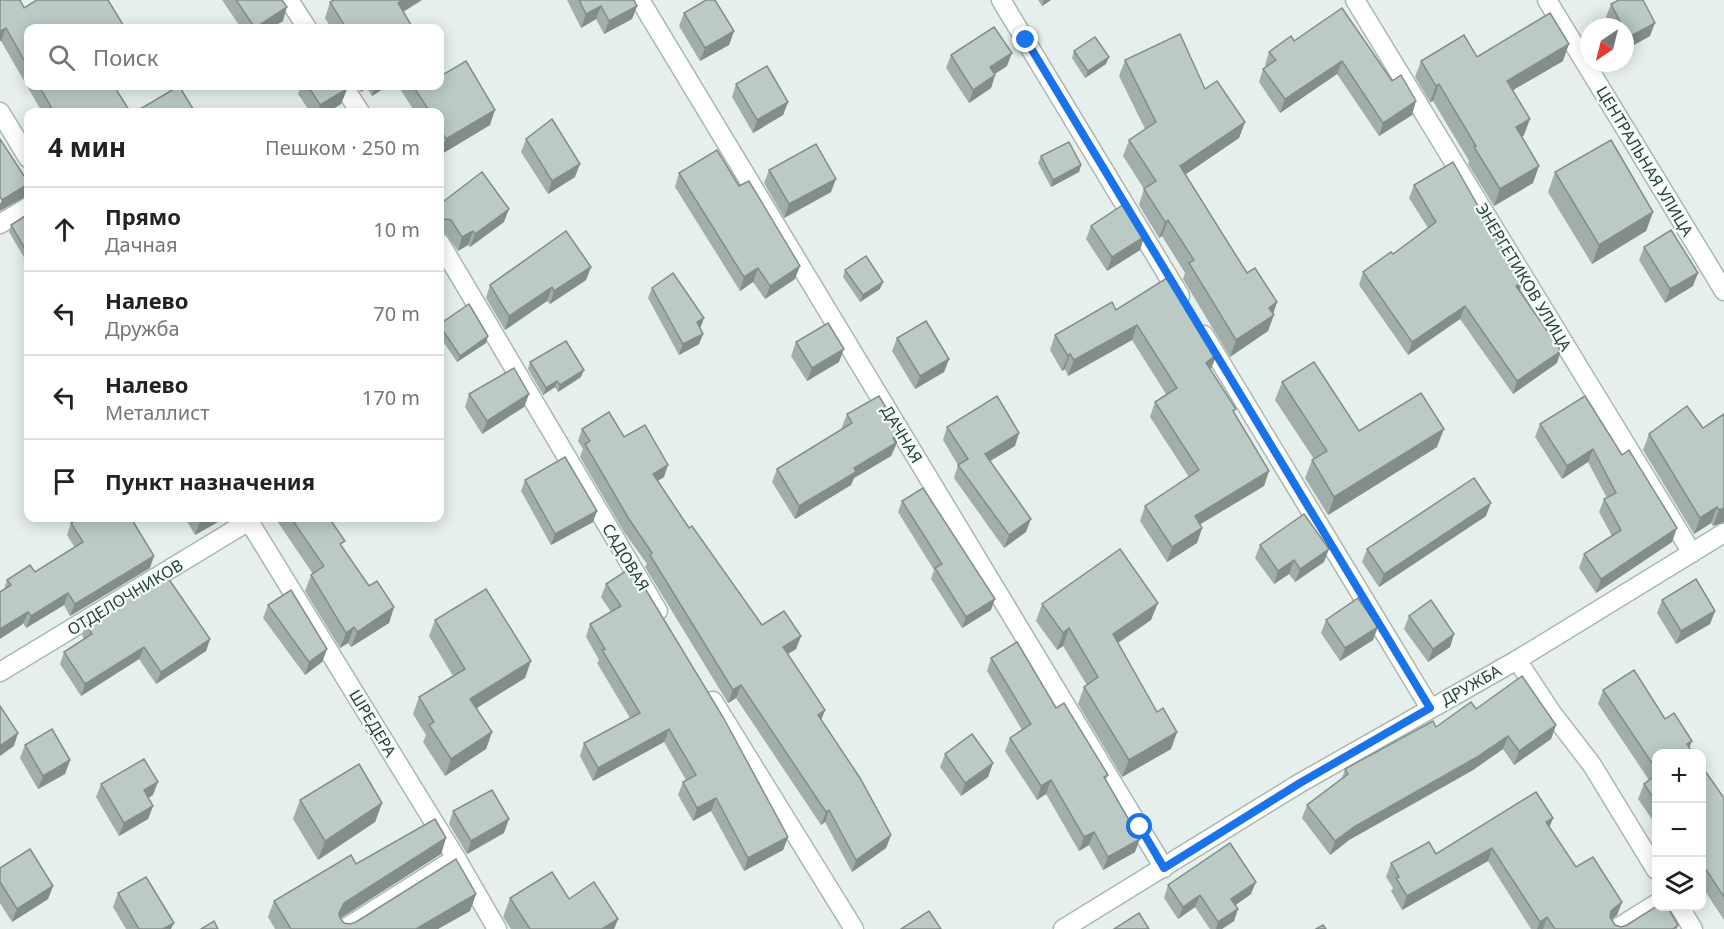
<!DOCTYPE html>
<html lang="ru">
<head>
<meta charset="utf-8">
<style>
  body { margin:0; font-family:"Noto Sans",sans-serif; background:#f2f2f2; color:#222 }
  .controls { position:absolute; right:18px; bottom:18px; display:grid; overflow:hidden; border-radius:12px; box-shadow:0 3px 15px #0003 }
  .controls button { width:54px; height:54px; display:grid; place-items:center; padding:0; border:0; border-bottom:2px solid #e0e0e0; background:#fff; color:#222; font:30px sans-serif }
  .compass { position:absolute; left:1580px; top:18px; width:54px; height:54px; border-radius:50%; background:#fff; box-shadow:0 3px 15px #0003; rotate:215deg }
  .stop { position:absolute; width:18px; height:18px; margin:-14px; border:4px solid #1a73e8; border-radius:50%; background:#fff }
  .stop.end { background:#1a73e8; border-color:#fff; box-shadow:0 2px 6px #0008 }
  .list { margin:0; padding:0; list-style:none }
  h2 { display:flex; justify-content:space-between; align-items:center; height:78px; margin:0; padding:0 24px; font-size:26px }
  h2 small { font-size:20px; font-weight:400; color:#767676 }
  .list li { display:grid; grid-template-columns:39px 1fr auto; gap:18px; align-items:center; box-sizing:border-box; height:84px; padding:0 24px; border-top:2px solid #e0e0e0 }
  .list b { display:block; font-size:22px; white-space:nowrap }
  .list p { margin:0; font-size:20px; white-space:nowrap; color:#767676 }
  .list em { font-size:20px; font-style:normal; color:#767676 }
  .icon { flex:none; width:33px; height:33px; fill:none; stroke:currentColor; stroke-width:2; stroke-linecap:round; stroke-linejoin:round }
  .map { position:relative; flex:none; width:1724px; height:929px; overflow:hidden }
  .search { position:absolute; background:#fff; box-shadow:0 3px 15px #0003; left:24px; top:24px; width:420px; height:66px; display:flex; align-items:center; gap:15px; box-sizing:border-box; padding:0 21px; border-radius:12px; color:#767676; font-size:22px }
  .panel { position:absolute; background:#fff; box-shadow:0 3px 15px #0003; left:24px; top:108px; width:420px; height:414px; border-radius:12px }
  .map>svg:first-child { display:block }
</style>
</head>
<body>
<div class="map">
<svg width="1724" height="929" viewBox="0 0 1724 929">
  <rect width="100%" height="100%" fill="#e6efeb"/>
  <g fill="none" stroke-linecap="round" stroke-linejoin="round">
    <defs>
      <g id="minor">
        <path d="M289 0 307 28"/>
        <path d="M640 0 1164 868"/>
        <path d="M1001 0 1180 296"/>
        <path d="M1355 0 1692 553"/>
        <path d="M1547 0 1724 291"/>
        <path d="M343 86 360 112"/>
        <path d="M0 112 28 158"/>
        <path d="M0 224 28 207"/>
        <path d="M440 243 658 611"/>
        <path d="M1204 335 1430 708"/>
        <path d="M247 518 456 858 497 929"/>
        <path d="M1517 660 1552 713 1592 765 1656 870"/>
        <path d="M0 672 249 521"/>
        <path d="M713 701 854 929"/>
        <path d="M1679 906 1693 929"/>
        <path d="M344 929 456 858"/>
        <path d="M1063 929 1300 783 1517 660 1724 533"/>
        <path d="M1616 929 1656 904"/>
      </g>
    </defs>
    <use href="#minor" stroke="#a8b8b2" stroke-width="21"/>
    <use href="#minor" stroke="#fff" stroke-width="18"/>
  </g>
  <g fill="#a1aea9">
    <path d="M0 0 28 28V86H114L127 112H42L1 41H0Z"/>
    <path d="M222 0H282L283 21 271 28H241Z"/>
    <path d="M567 0H634L637 6 632 19 604 34 596 19 581 28Z"/>
    <path d="M1038 0H1051L1042 6Z"/>
    <path d="M330 2 403 12 413 28H331L325 18Z"/>
    <path d="M1611 4 1650 36 1625 50V27H1611L1606 17Z"/>
    <path d="M1342 8 1412 115 1379 136 1337 74 1280 113 1259 82 1263 69 1266 67 1265 65 1269 52 1294 41Z"/>
    <path d="M684 13 734 31 729 45 700 61 679 26Z"/>
    <path d="M1074 51 1106 64 1085 78 1072 58Z"/>
    <path d="M951 55 1007 66 995 74V75L991 88 969 103 946 68Z"/>
    <path d="M1477 57 1563 61 1513 90 1524 135 1522 137 1533 183 1494 206 1468 164 1469 161 1433 101 1430 102 1415 77 1421 61Z"/>
    <path d="M1125 60 1205 89 1245 122 1239 138 1185 175 1247 273 1277 302 1268 331 1230 357 1183 279 1185 273 1162 236 1159 238 1139 205 1144 189 1123 156 1129 140 1145 129 1119 76Z"/>
    <path d="M441 76 490 125 440 155V112H415L398 86H440Z"/>
    <path d="M736 84 788 102 783 115 753 133 732 97Z"/>
    <path d="M301 86H345L347 89 341 104 328 112H310L298 94Z"/>
    <path d="M355 86H388L372 96 367 88 361 92Z"/>
    <path d="M526 139 575 177 548 194 521 152Z"/>
    <path d="M1041 156 1081 165 1079 172 1051 187 1038 163Z"/>
    <path d="M769 170 831 192 784 218 764 183Z"/>
    <path d="M1555 172 1653 212 1646 231 1592 264 1548 192Z"/>
    <path d="M679 173 739 186 795 279 765 299 753 282 740 291 675 187Z"/>
    <path d="M1414 185 1519 291 1557 363 1513 394 1460 319 1408 355 1359 285 1363 272 1393 254 1428 228 1409 198Z"/>
    <path d="M440 204 504 222 470 247 468 245 458 251 446 234 440 232Z"/>
    <path d="M28 214V264L9 232 11 225Z"/>
    <path d="M1091 226 1144 237 1140 250 1107 271 1086 239Z"/>
    <path d="M1644 247 1693 286 1665 303 1639 260Z"/>
    <path d="M591 267 586 280 550 304 547 301 505 330 486 298 490 285Z"/>
    <path d="M845 270 880 289 860 302 843 277Z"/>
    <path d="M652 288 700 328 703 334 699 344 679 355 648 298Z"/>
    <path d="M1116 310 1217 354 1210 370 1234 413 1269 471 1264 486 1200 524 1202 528 1197 543 1167 562 1140 521 1145 506 1189 477 1150 417 1155 402 1166 394 1132 340 1068 376 1065 369 1062 371 1050 350 1055 335Z"/>
    <path d="M440 324 488 336 486 343 457 362 440 337Z"/>
    <path d="M897 338 949 359 944 372 915 389 892 351Z"/>
    <path d="M796 342 839 362 807 381 791 356Z"/>
    <path d="M530 362 581 377 558 392 555 387 543 395 528 369Z"/>
    <path d="M1282 382 1359 431 1437 447 1328 515 1305 478 1312 460 1314 459 1275 400Z"/>
    <path d="M469 394H529L524 407 482 434 465 407Z"/>
    <path d="M1585 396 1672 542 1596 593 1579 568 1584 554 1612 536 1599 512 1604 499 1607 498 1588 462 1562 479 1535 437 1540 424Z"/>
    <path d="M847 414 896 446 895 447 891 456 854 478 851 485 795 519 772 482 777 469 843 429 842 427Z"/>
    <path d="M1724 414V522L1713 526 1711 523 1694 534 1643 450 1649 434 1703 428Z"/>
    <path d="M947 427 1015 446 990 461 1026 532 1004 548 954 478 958 465 943 440Z"/>
    <path d="M582 429 624 437 664 477 658 481 689 528 762 625 801 636 796 649 788 654 825 710 821 720 891 835 886 848 852 872 825 822 821 825 736 698 728 703 645 567 647 564 624 532 580 457 583 449 578 441Z"/>
    <path d="M525 480 593 522 551 545 521 491Z"/>
    <path d="M902 501 991 610 962 628 931 579 934 570 898 512Z"/>
    <path d="M1486 516 1379 587 1362 562 1367 549Z"/>
    <path d="M73 518H131L150 568 70 616 64 605 26 628 4 589 7 580 35 572 75 548 67 535 71 523 74 521 73 519Z"/>
    <path d="M185 518H225L195 535Z"/>
    <path d="M275 518H329L343 548 369 586 394 607 389 623 351 647 348 643 340 648 305 591 311 575 313 574Z"/>
    <path d="M1260 545 1324 562 1295 582 1289 574 1274 584 1255 558Z"/>
    <path d="M606 584 788 837 783 850 744 871 711 811 693 821 678 795 683 782 686 780 664 742 593 781 580 756 584 743 630 718 597 663 599 660 586 637 590 624 611 612 601 597Z"/>
    <path d="M1662 600 1715 611 1710 624 1676 644 1657 613Z"/>
    <path d="M1042 604 1151 620 1118 643 1157 712 1177 732 1171 749 1122 777 1078 704 1084 687 1087 685 1063 646 1057 650 1036 621Z"/>
    <path d="M268 605 327 649 322 662 305 675 263 618Z"/>
    <path d="M1409 616 1454 634 1450 647 1428 662 1404 629Z"/>
    <path d="M435 620 525 678 476 708 492 732 486 749 445 776 423 742 426 735 413 714 419 697 453 676 429 636Z"/>
    <path d="M1326 620 1373 640 1340 661 1321 633Z"/>
    <path d="M86 623 210 639 206 651 156 684 139 659 81 696 60 664 64 652 84 639 82 635Z"/>
    <path d="M991 658 1056 708 1108 775 1106 780 1135 852 1103 870 1089 845 1079 851 1046 794 1037 800 1005 751 1010 738 1022 730 987 671Z"/>
    <path d="M1603 690 1665 719 1689 748 1656 753V825L1638 799 1644 784 1649 780 1598 704Z"/>
    <path d="M1476 709 1556 725 1551 739 1514 765 1503 749 1473 770 1349 840 1330 855 1302 818 1307 805 1342 778 1345 769Z"/>
    <path d="M25 745 70 760 65 774 38 789 20 758Z"/>
    <path d="M945 754 993 763 988 777 961 796 940 767Z"/>
    <path d="M1701 765 1724 798V920L1701 885Z"/>
    <path d="M101 784 153 795 148 798 153 806 148 819 119 836 96 797Z"/>
    <path d="M300 800 382 803 375 822 318 860 293 819Z"/>
    <path d="M453 811 504 833 467 854 449 824Z"/>
    <path d="M1553 818 1549 827 1576 867 1622 902 1617 915 1611 920 1615 925 1621 927 1678 925 1677 929H1531L1488 861 1402 910 1391 891 1393 888 1386 877 1391 863 1436 854Z"/>
    <path d="M446 838 441 854 340 918 344 923 350 924 476 894 470 911 438 929H275L268 917 274 901 356 864Z"/>
    <path d="M0 868 53 886 48 899 12 922 0 903Z"/>
    <path d="M1168 885 1251 894 1236 905 1234 921 1222 929H1210L1195 907 1178 919 1164 898Z"/>
    <path d="M118 893 171 929H126L113 907Z"/>
    <path d="M510 898 569 899 618 919 614 929H511L503 917Z"/>
  </g>
  <g fill="#838d89">
    <path d="M403 0H422L392 19 398 3Z"/>
    <path d="M1044 0H1051L1042 6Z"/>
    <path d="M601 6 596 19 581 28 586 14Z"/>
    <path d="M637 6 632 19 604 34 609 21Z"/>
    <path d="M287 7 283 21 271 28H256Z"/>
    <path d="M1655 23 1650 36 1625 50 1629 37Z"/>
    <path d="M6 28 1 41H0V31Z"/>
    <path d="M734 31 729 45 700 61 705 48Z"/>
    <path d="M1569 44 1563 61 1501 97 1507 81Z"/>
    <path d="M1012 53 1007 66 985 80 990 67Z"/>
    <path d="M1109 57 1106 64 1085 78 1088 71Z"/>
    <path d="M1342 61 1337 74 1280 113 1285 99Z"/>
    <path d="M995 75 991 88 969 103 973 90Z"/>
    <path d="M1439 84 1433 101 1430 102 1436 86Z"/>
    <path d="M363 86H368L367 88 361 92Z"/>
    <path d="M375 86H388L372 96Z"/>
    <path d="M347 89 341 104 328 112H318L320 105Z"/>
    <path d="M1416 101 1412 115 1379 136 1383 123Z"/>
    <path d="M788 102 783 115 753 133 757 120Z"/>
    <path d="M495 110 490 125 440 155 446 139Z"/>
    <path d="M1530 119 1524 135 1510 144 1516 127Z"/>
    <path d="M1245 122 1239 138 1174 182 1180 166Z"/>
    <path d="M580 164 575 177 548 194 552 181Z"/>
    <path d="M1081 165 1079 172 1051 187 1053 180Z"/>
    <path d="M1539 166 1533 183 1494 206 1500 189Z"/>
    <path d="M836 179 831 192 784 218 789 204Z"/>
    <path d="M28 184 25 197 0 211V204L2 200Z"/>
    <path d="M509 209 504 222 470 247 475 234Z"/>
    <path d="M1653 212 1646 231 1592 264 1599 245Z"/>
    <path d="M445 219 440 232V220Z"/>
    <path d="M1168 220 1162 236 1159 238 1165 222Z"/>
    <path d="M473 231 468 245 458 251 462 237Z"/>
    <path d="M1144 237 1140 250 1107 271 1112 257Z"/>
    <path d="M800 266 795 279 765 299 770 286Z"/>
    <path d="M591 267 586 280 550 304 554 291Z"/>
    <path d="M758 268 753 282 740 291 744 277Z"/>
    <path d="M1698 273 1693 286 1665 303 1670 289Z"/>
    <path d="M883 282 880 289 860 302 863 295Z"/>
    <path d="M1522 283 1518 296 1516 286Z"/>
    <path d="M552 287 547 301 505 330 509 316Z"/>
    <path d="M1277 302 1272 316 1274 315 1268 331 1230 357 1236 340 1269 308Z"/>
    <path d="M1465 306 1460 319 1408 355 1412 342Z"/>
    <path d="M704 318 700 329 697 322Z"/>
    <path d="M1137 325 1132 340 1068 376 1074 360Z"/>
    <path d="M703 334 699 344 679 355 683 344Z"/>
    <path d="M488 336 486 343 457 362 460 356Z"/>
    <path d="M844 349 839 362 807 381 812 368Z"/>
    <path d="M1561 351 1557 363 1513 394 1517 381Z"/>
    <path d="M1070 354 1065 369 1062 371 1068 356Z"/>
    <path d="M1217 354 1211 369 1200 378 1206 363Z"/>
    <path d="M949 359 944 372 915 389 920 376Z"/>
    <path d="M584 370 581 377 558 392 560 385Z"/>
    <path d="M557 381 555 387 543 395 546 388Z"/>
    <path d="M529 394 524 407 482 434 487 421Z"/>
    <path d="M1444 429 1437 447 1328 515 1334 497Z"/>
    <path d="M901 433 891 456 854 478 851 485 795 519 799 506Z"/>
    <path d="M1019 433 1015 446 980 467 985 454Z"/>
    <path d="M1593 449 1588 462 1562 479 1567 466Z"/>
    <path d="M668 465 664 477 648 486 653 474Z"/>
    <path d="M1269 471 1264 486 1189 531 1195 516Z"/>
    <path d="M1491 503 1486 516 1379 587 1384 574Z"/>
    <path d="M1717 507 1711 523 1694 534 1700 518Z"/>
    <path d="M1724 508V522L1713 526 1719 510Z"/>
    <path d="M597 511 593 522 551 545 555 534Z"/>
    <path d="M204 518H225L195 535 201 519Z"/>
    <path d="M1031 519 1026 532 1004 548 1009 535Z"/>
    <path d="M1202 528 1197 543 1167 562 1172 547Z"/>
    <path d="M1677 528 1672 542 1596 593 1601 579Z"/>
    <path d="M1329 549 1324 562 1295 582 1300 569Z"/>
    <path d="M154 556 150 568 70 616 75 604Z"/>
    <path d="M1294 560 1289 574 1274 584 1278 571Z"/>
    <path d="M68 593 64 605 26 628 31 616Z"/>
    <path d="M995 599 991 610 962 628 966 617Z"/>
    <path d="M1158 603 1151 620 1106 651 1113 634Z"/>
    <path d="M394 607 389 623 351 647 357 632Z"/>
    <path d="M1715 611 1710 624 1676 644 1681 631Z"/>
    <path d="M28 612 23 624 0 639V629Z"/>
    <path d="M354 627 348 643 340 648 346 633Z"/>
    <path d="M1378 627 1373 640 1340 661 1345 648Z"/>
    <path d="M1069 628 1063 646 1057 650 1063 633Z"/>
    <path d="M1454 634 1450 647 1428 662 1433 649Z"/>
    <path d="M801 636 796 649 779 659 783 647Z"/>
    <path d="M210 639 206 651 156 684 161 672Z"/>
    <path d="M144 647 139 659 81 696 85 684Z"/>
    <path d="M327 649 322 662 305 675 309 662Z"/>
    <path d="M531 661 525 678 464 716 470 699Z"/>
    <path d="M741 685 736 698 728 703 733 690Z"/>
    <path d="M825 710 820 723 818 715Z"/>
    <path d="M1556 725 1551 739 1514 765 1519 751Z"/>
    <path d="M669 729 664 742 593 781 598 768Z"/>
    <path d="M492 732 486 749 445 776 451 759Z"/>
    <path d="M1177 732 1171 749 1122 777 1129 760Z"/>
    <path d="M18 733 14 746 0 756V746Z"/>
    <path d="M1508 736 1503 749 1473 770 1349 840 1330 855 1335 841 1354 827Z"/>
    <path d="M1692 741 1687 753V744Z"/>
    <path d="M70 760 65 774 38 789 43 776Z"/>
    <path d="M993 763 988 777 961 796 965 783Z"/>
    <path d="M1051 780 1046 794 1037 800 1041 786Z"/>
    <path d="M158 782 153 795 139 804 144 790Z"/>
    <path d="M716 798 711 811 693 821 697 808Z"/>
    <path d="M382 803 375 822 318 860 325 841Z"/>
    <path d="M153 806 148 819 119 836 124 823Z"/>
    <path d="M829 810 825 822 821 825 826 812Z"/>
    <path d="M1553 818 1548 831 1546 822Z"/>
    <path d="M509 819 504 833 467 854 471 841Z"/>
    <path d="M1094 832 1089 845 1079 851 1084 837Z"/>
    <path d="M891 835 886 848 852 872 856 860Z"/>
    <path d="M788 837 783 850 744 871 748 858Z"/>
    <path d="M446 838 441 854 338 920 339 913 344 903Z"/>
    <path d="M1140 839 1135 852 1103 870 1108 857Z"/>
    <path d="M1492 848 1488 861 1402 910 1407 896Z"/>
    <path d="M1256 882 1251 894 1227 911 1231 899Z"/>
    <path d="M53 886 48 899 12 922 17 909Z"/>
    <path d="M476 894 470 911 438 929H416Z"/>
    <path d="M1200 895 1195 907 1178 919 1183 907Z"/>
    <path d="M1622 902 1617 915 1606 924 1611 911Z"/>
    <path d="M1238 909 1234 921 1222 929H1216L1218 922Z"/>
    <path d="M1547 917 1543 929H1537L1540 922Z"/>
    <path d="M618 919 614 929H602Z"/>
    <path d="M174 923 171 929H163Z"/>
  </g>
  <g fill="#bbcac4" stroke="#838d89" stroke-width="1.5">
    <path d="M0 0H20L24 8 37 0H108L125 28H28V67L6 28 0 31Z"/>
    <path d="M236 0H282L287 7 255 28Z"/>
    <path d="M334 0H403L398 3 413 28H346L330 2Z"/>
    <path d="M579 0H634L637 6 609 21 601 6 586 14Z"/>
    <path d="M706 0H715L734 31 705 48 684 13Z"/>
    <path d="M1619 0H1643L1655 23 1629 37 1625 30V27H1623L1611 4Z"/>
    <path d="M1342 8 1392 81 1401 75 1416 101 1383 123 1342 61 1285 99 1263 69 1276 60 1269 52 1291 36 1294 41Z"/>
    <path d="M1550 13 1569 44 1507 81 1530 119 1516 127 1539 166 1500 189 1474 147 1476 146 1439 84 1436 86 1421 61 1464 35 1477 57Z"/>
    <path d="M994 27 1012 53 990 67 995 75 973 90 951 55Z"/>
    <path d="M1180 34 1205 89 1217 81 1245 122 1180 166 1247 273 1255 268 1277 302 1269 308 1274 315 1236 340 1189 263 1194 260 1168 220 1165 222 1144 189 1156 181 1129 140 1156 122 1125 60Z"/>
    <path d="M1095 37 1109 57 1088 71 1074 51Z"/>
    <path d="M466 61 495 110 446 139 440 129V112H430L413 86H440V73L441 76Z"/>
    <path d="M767 66 788 102 757 120 736 84Z"/>
    <path d="M39 86H114L129 110 124 112H54Z"/>
    <path d="M179 86 195 112H135Z"/>
    <path d="M308 86H345L347 89 320 105Z"/>
    <path d="M552 119 580 164 552 181 526 139Z"/>
    <path d="M0 139 28 182V184L2 200 0 197Z"/>
    <path d="M1611 140 1653 212 1599 245 1555 172Z"/>
    <path d="M1069 142 1081 165 1053 180 1041 156Z"/>
    <path d="M816 144 836 179 789 204 769 170Z"/>
    <path d="M717 150 739 186 749 181 800 266 770 286 758 268 744 277 679 173Z"/>
    <path d="M1453 162 1522 283 1516 286 1561 351 1517 381 1465 306 1412 342 1363 272 1391 252 1393 254 1436 222 1414 185Z"/>
    <path d="M482 172 509 209 475 234 473 231 462 237 451 220 445 219 440 220V204Z"/>
    <path d="M1124 204 1144 237 1112 257 1091 226Z"/>
    <path d="M28 214V254L11 225Z"/>
    <path d="M1671 230 1698 273 1670 289 1644 247Z"/>
    <path d="M566 231 591 267 554 291 552 287 509 316 490 285Z"/>
    <path d="M440 242 443 249 440 251Z"/>
    <path d="M866 256 883 282 863 295 845 270Z"/>
    <path d="M673 273 704 318 697 322 703 334 683 344 652 288Z"/>
    <path d="M1170 276 1217 354 1206 363 1236 409 1233 411 1269 471 1195 516 1202 528 1172 547 1145 506 1199 470 1155 402 1177 388 1137 325 1074 360 1070 354 1068 356 1055 335 1112 302 1116 310Z"/>
    <path d="M469 304 488 336 460 356 440 326V324Z"/>
    <path d="M926 321 949 359 920 376 897 338Z"/>
    <path d="M828 323 844 349 812 368 796 342Z"/>
    <path d="M566 341 584 370 560 385 557 381 546 388 530 362Z"/>
    <path d="M1314 362 1359 431 1421 393 1444 429 1334 497 1312 460 1327 451 1282 382Z"/>
    <path d="M514 368 529 394 487 421 469 394Z"/>
    <path d="M879 396 901 433 893 438 896 443 854 468 856 472 799 506 777 469 852 423 847 414Z"/>
    <path d="M997 396 1019 433 985 454 1031 519 1009 535 958 465 968 459 947 427Z"/>
    <path d="M1585 396 1622 455 1629 450 1677 528 1601 579 1584 554 1621 530 1604 499 1616 493 1593 449 1567 466 1540 424Z"/>
    <path d="M1687 406 1703 428 1724 414V508L1719 510 1717 507 1700 518 1649 434Z"/>
    <path d="M609 412 624 437 645 425 668 465 653 474 689 528 692 526 762 625 784 611 801 636 783 647 825 710 818 715 860 778 891 835 856 860 829 810 826 812 741 685 733 690 650 555 652 553 629 519 585 444 590 441 582 429Z"/>
    <path d="M565 457 597 511 555 534 525 480Z"/>
    <path d="M1474 478 1491 503 1384 574 1367 549Z"/>
    <path d="M923 488 995 599 966 617 935 568 942 564 902 501Z"/>
    <path d="M1304 514 1329 549 1300 569 1294 560 1278 571 1260 545Z"/>
    <path d="M80 518H131L154 556 75 604 68 593 31 616 28 612 0 629V592L11 585 7 580 30 565 35 572 83 542 71 523Z"/>
    <path d="M291 518H329L345 541 340 544 369 586 377 581 394 607 357 632 354 627 346 633 311 575 324 566Z"/>
    <path d="M1120 549 1158 603 1113 634 1157 712 1163 708 1177 732 1129 760 1084 687 1098 677 1069 628 1063 633 1042 604Z"/>
    <path d="M632 567 723 717 788 837 748 858 716 798 697 808 683 782 696 775 669 729 598 768 584 743 640 713 602 650 605 649 590 624 621 606 606 584Z"/>
    <path d="M166 575 210 639 161 672 144 647 85 684 64 652 92 634 86 623Z"/>
    <path d="M1696 579 1715 611 1681 631 1662 600Z"/>
    <path d="M486 589 531 661 470 699 492 732 451 759 429 725 434 722 419 697 465 669 435 620Z"/>
    <path d="M291 590 327 649 309 662 268 605Z"/>
    <path d="M1358 598 1378 627 1345 648 1326 620Z"/>
    <path d="M1431 600 1454 634 1433 649 1409 616Z"/>
    <path d="M1017 642 1056 708 1064 703 1108 775 1104 777 1140 839 1108 857 1094 832 1084 837 1051 780 1041 786 1010 738 1031 724 991 658Z"/>
    <path d="M1634 670 1665 719 1674 713 1692 741 1687 744 1693 753H1656V769L1603 690Z"/>
    <path d="M1522 676 1556 725 1519 751 1508 736 1477 757 1354 827 1335 841 1307 805 1348 774 1345 769 1433 721 1436 727 1471 702 1476 709Z"/>
    <path d="M0 706 18 733 0 746Z"/>
    <path d="M52 729 70 760 43 776 25 745Z"/>
    <path d="M972 734 993 763 965 783 945 754Z"/>
    <path d="M144 759 158 782 144 790 153 806 124 823 101 784Z"/>
    <path d="M359 764 382 803 325 841 300 800Z"/>
    <path d="M1701 765 1724 798V897L1701 862Z"/>
    <path d="M1656 775V802L1644 784Z"/>
    <path d="M492 790 509 819 471 841 453 811Z"/>
    <path d="M1536 792 1553 818 1546 822 1576 867 1593 857 1622 902 1611 911 1610 917 1615 925 1621 927 1627 925 1657 906H1667L1678 925 1673 929H1555L1547 917 1540 922 1492 848 1407 896 1396 878 1399 877 1391 863 1429 842 1436 854Z"/>
    <path d="M435 819 446 838 344 903 339 913 340 918 344 923 350 924 356 922 456 859 476 894 416 929H291L274 901 351 855 356 864Z"/>
    <path d="M1230 843 1256 882 1231 899 1238 909 1218 922 1200 895 1183 907 1168 885Z"/>
    <path d="M30 849 53 886 17 909 0 882V868Z"/>
    <path d="M552 872 569 899 594 882 618 919 602 929H530L510 898Z"/>
    <path d="M146 877 174 923 163 929H139L118 893Z"/>
    <path d="M929 911 941 929H901Z"/>
    <path d="M1139 913 1149 929H1114Z"/>
    <path d="M214 921 218 929H201Z"/>
    <path d="M1323 925 1326 929H1316Z"/>
  </g>
  <g fill="none" stroke-linecap="round" stroke-linejoin="round">
    <path stroke="#1a73e8" stroke-width="8" d="M1026 40 1430 708 1300 783 1164 868 1140 827"/>
  </g>
  <g text-anchor="middle" stroke-width="4.5" stroke-linejoin="round" paint-order="stroke">
    <g font-size="16" fill="#24423a" stroke="#f7fbf9">
      <text transform="translate(1645 161) rotate(59)" y="6">ЦЕНТРАЛЬНАЯ УЛИЦА</text>
      <text transform="translate(1524 277) rotate(59)" y="6">ЭНЕРГЕТИКОВ УЛИЦА</text>
      <text transform="translate(902 434) rotate(59)" y="6">ДАЧНАЯ</text>
      <text transform="translate(626 557) rotate(59)" y="6">САДОВАЯ</text>
      <text transform="translate(125 597) rotate(-31)" y="6">ОТДЕЛОЧНИКОВ</text>
      <text transform="translate(1471 685) rotate(-29)" y="6">ДРУЖБА</text>
      <text transform="translate(373 723) rotate(59)" y="6">ШРЕДЕРА</text>
    </g>
  </g>
</svg>
<div class="controls">
<button>+</button>
<button>−</button>
<button><svg class="icon" aria-label="layers" viewBox="0 0 24 24"><path d="M12 4l9 5-9 5-9-5zM3 14l9 5 9-5"/></svg></button>
</div>
<svg class="compass" viewBox="-18 -18 36 36"><path d="M0-13l5 13h-10z" fill="#e53935"/><path d="M0 13l5-13h-10z" fill="#767676"/></svg>
<div class="stop" style="left:1140px;top:827px"></div>
<div class="stop end" style="left:1026px;top:40px"></div>
<div class="search"><svg class="icon" aria-label="search" viewBox="0 0 24 24"><circle cx="10" cy="10" r="6"/><path d="M15 15l6 6"/></svg>Поиск</div>
<section class="panel">
<h2>4 мин<small>Пешком · 250 m</small></h2>
<ul class="list">
<li><svg class="icon" aria-label="ahead" viewBox="0 0 24 24"><path d="M12 20V5M6 11l6-6 6 6"/></svg><div><b>Прямо</b><p>Дачная</p></div><em>10 m</em></li>
<li><svg class="icon" aria-label="left" viewBox="0 0 24 24"><path d="M17 20v-9H6M10 6l-5 5 5 5"/></svg><div><b>Налево</b><p>Дружба</p></div><em>70 m</em></li>
<li><svg class="icon" aria-label="left" viewBox="0 0 24 24"><path d="M17 20v-9H6M10 6l-5 5 5 5"/></svg><div><b>Налево</b><p>Металлист</p></div><em>170 m</em></li>
<li><svg class="icon" aria-label="arrive" viewBox="0 0 24 24"><path d="M6 21V4h12l-3 4 3 4H6"/></svg><div><b>Пункт назначения</b></div></li>
</ul>
</section>
</div>
</body>
</html>
